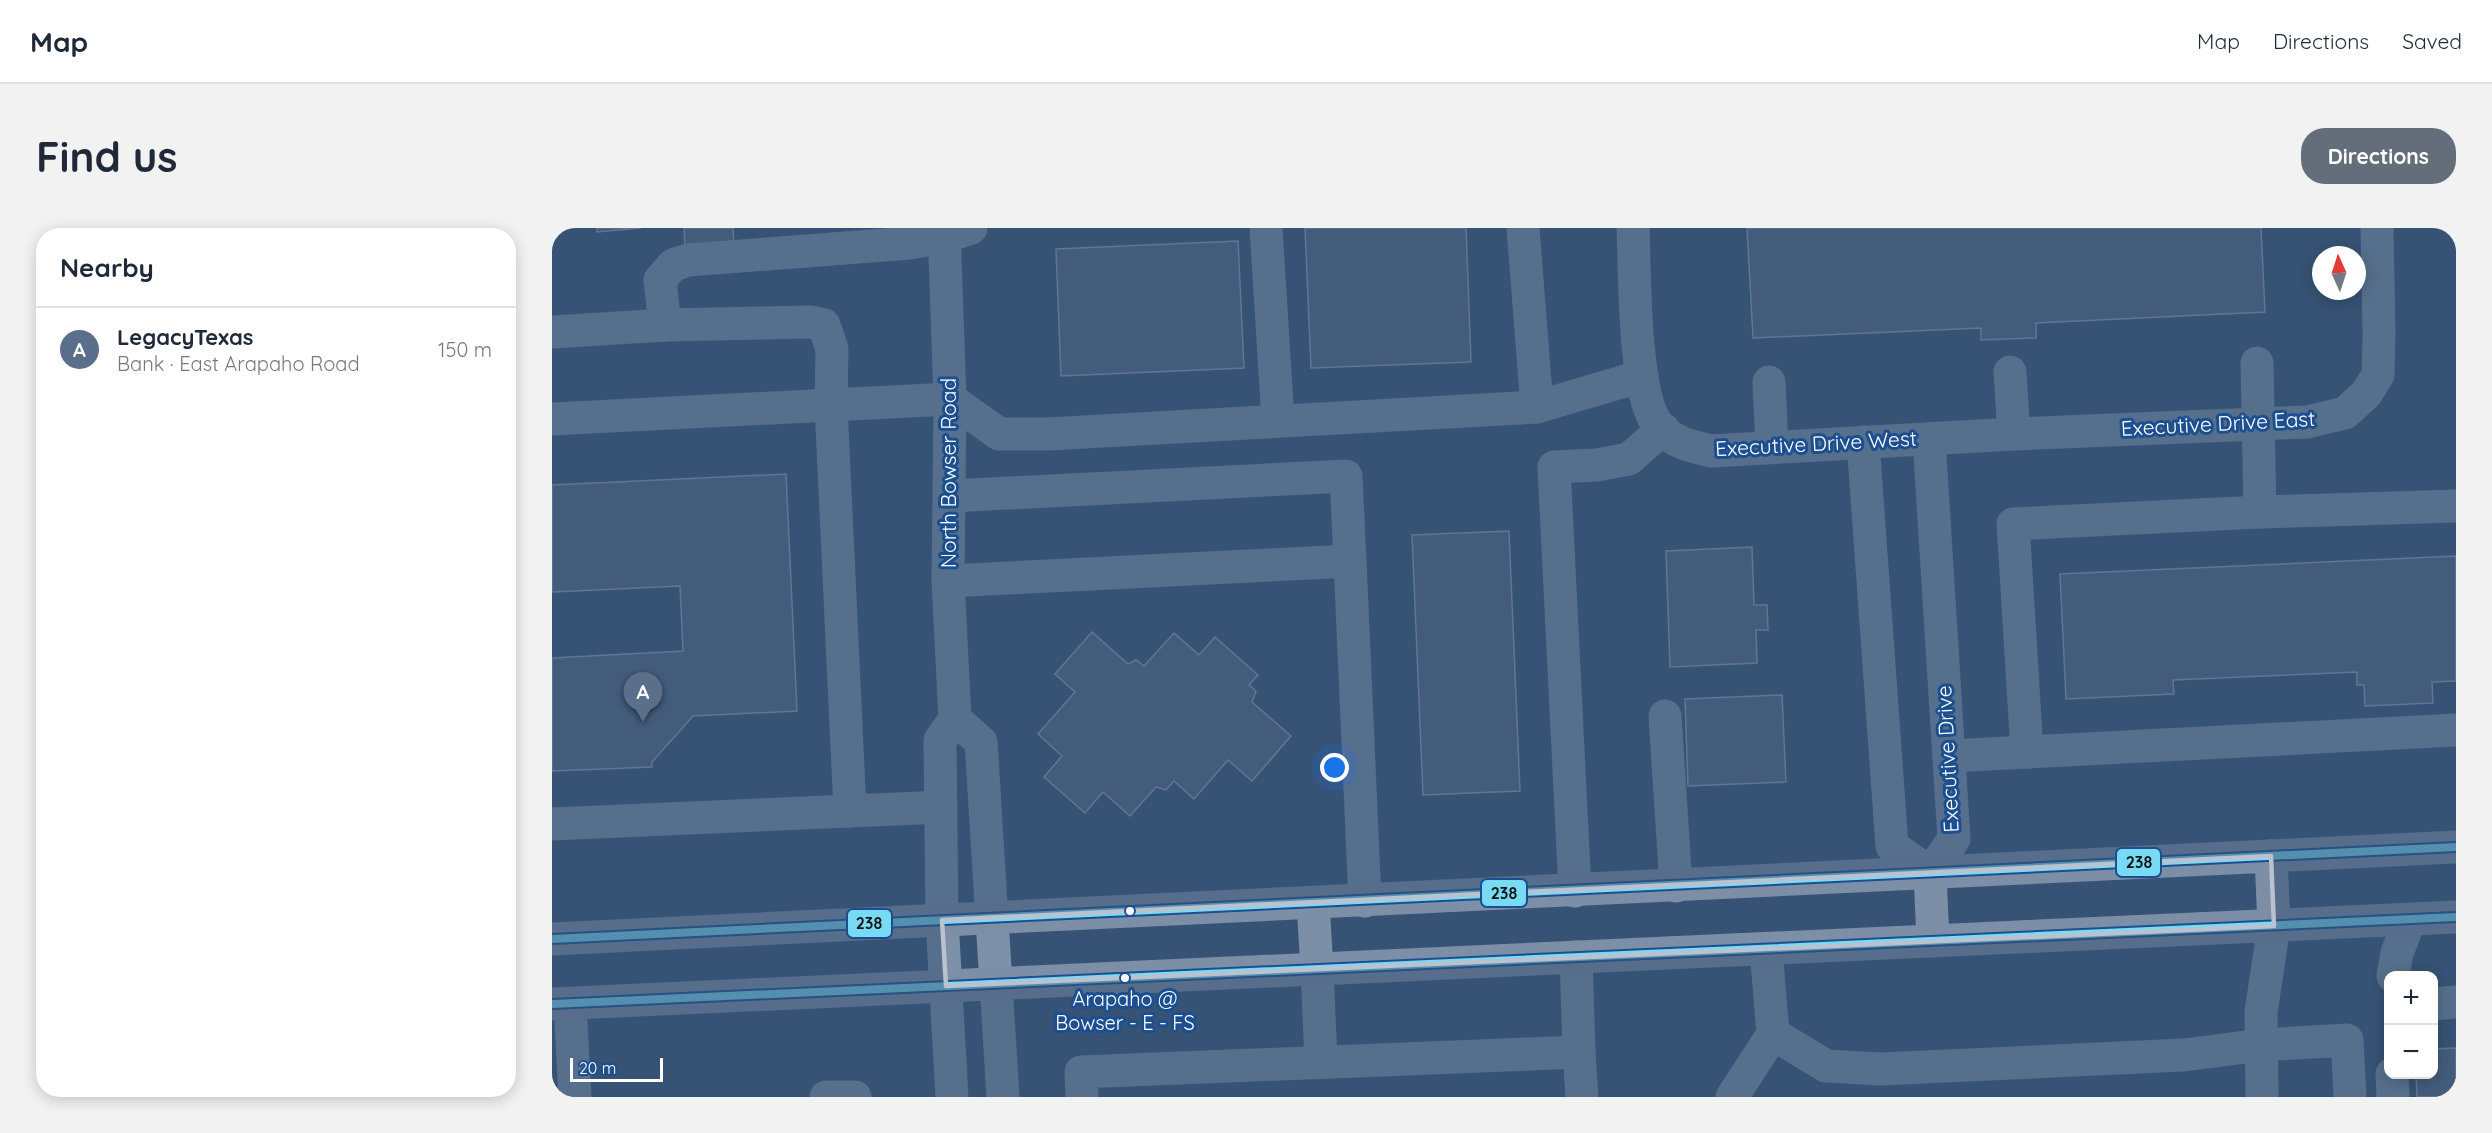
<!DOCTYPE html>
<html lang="en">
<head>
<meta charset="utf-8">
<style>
  body { margin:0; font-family:Quicksand,sans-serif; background:#f2f2f3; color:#1f2937 }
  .controls { position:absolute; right:18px; bottom:18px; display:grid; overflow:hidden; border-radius:12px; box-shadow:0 3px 15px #0003 }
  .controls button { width:54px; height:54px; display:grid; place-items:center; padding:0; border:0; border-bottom:2px solid #e0e1e3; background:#fff; color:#1f2937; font:30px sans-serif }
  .compass { position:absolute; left:1760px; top:18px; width:54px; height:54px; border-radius:50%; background:#fff; box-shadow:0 3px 15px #0003; rotate:357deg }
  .scale { position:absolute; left:18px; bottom:15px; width:93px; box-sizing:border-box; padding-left:6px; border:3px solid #fff; border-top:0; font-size:16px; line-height:21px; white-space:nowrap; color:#fff; -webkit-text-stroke:4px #1b4f8f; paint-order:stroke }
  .you { position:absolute; left:783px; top:540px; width:21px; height:21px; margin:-15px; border:4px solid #fff; border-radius:50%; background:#1a73e8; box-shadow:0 0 0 9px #1a73e833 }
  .badge { display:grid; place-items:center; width:39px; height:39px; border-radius:50%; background:#646e7b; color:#fff; font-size:20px; font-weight:700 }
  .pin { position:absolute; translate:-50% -50px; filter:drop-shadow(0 2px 3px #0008) }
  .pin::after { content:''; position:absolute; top:32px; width:21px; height:18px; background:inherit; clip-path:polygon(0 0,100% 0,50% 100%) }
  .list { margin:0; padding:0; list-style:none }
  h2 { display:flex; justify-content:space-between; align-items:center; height:78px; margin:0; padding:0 24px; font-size:26px }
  h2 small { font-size:20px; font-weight:400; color:#747a83 }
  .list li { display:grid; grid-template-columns:39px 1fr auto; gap:18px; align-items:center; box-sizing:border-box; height:84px; padding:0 24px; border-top:2px solid #e0e1e3 }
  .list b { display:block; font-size:22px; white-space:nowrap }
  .list p { margin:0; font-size:20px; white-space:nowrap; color:#747a83 }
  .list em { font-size:20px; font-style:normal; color:#747a83 }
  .map { position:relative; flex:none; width:1904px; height:869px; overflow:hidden; border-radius:24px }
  header { display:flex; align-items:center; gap:36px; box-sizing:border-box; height:84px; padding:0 30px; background:#fff; border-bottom:2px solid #e0e1e3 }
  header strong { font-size:28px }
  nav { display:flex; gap:33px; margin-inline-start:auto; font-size:21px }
  .intro { display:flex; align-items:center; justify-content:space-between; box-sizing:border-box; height:144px; padding:0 36px }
  h1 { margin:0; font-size:42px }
  .button { padding:15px 27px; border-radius:24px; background:#646e7b; color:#fff; font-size:21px; font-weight:700 }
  main { display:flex; gap:36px; padding:0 36px }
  aside { flex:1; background:#fff; border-radius:24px; box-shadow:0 3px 15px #0003 }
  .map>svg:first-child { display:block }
</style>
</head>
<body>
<header>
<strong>Map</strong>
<nav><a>Map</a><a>Directions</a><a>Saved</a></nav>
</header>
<div class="intro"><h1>Find us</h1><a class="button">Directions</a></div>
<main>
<aside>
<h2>Nearby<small></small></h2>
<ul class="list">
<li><span class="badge" style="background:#5c6f8a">A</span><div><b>LegacyTexas</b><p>Bank · East Arapaho Road</p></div><em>150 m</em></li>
</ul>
</aside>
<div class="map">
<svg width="1904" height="869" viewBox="0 0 1904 869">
  <rect width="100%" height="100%" fill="#365274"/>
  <g fill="#526984" stroke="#92a2b6" stroke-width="1.5">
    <path d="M45 0H89L45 4Z"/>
    <path d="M132 0H181L182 18 133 20Z"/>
    <path d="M753 0H914L919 134 759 140Z"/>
    <path d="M1195 0H1709L1713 84 1484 95V110L1429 112V100L1201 110Z"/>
    <path d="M686 13 692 140 509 148 504 21Z"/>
    <path d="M234 246 245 483 141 488 100 534V539L0 543V430L131 423 128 358 0 364V257Z"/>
    <path d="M957 303 968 563 871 567 860 307Z"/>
    <path d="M1200 319 1202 377H1215L1216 402H1204L1205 435 1118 439 1114 323Z"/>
    <path d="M1904 328V453L1880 454 1881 475 1813 478 1812 457H1805V444L1621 452 1622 466 1514 471 1508 346Z"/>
    <path d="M540 404 576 436 584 432 592 438 622 405 647 427 663 409 706 447 697 457 704 463 700 474 739 508 700 553 676 532 642 571 622 553 614 562 604 559 578 588 551 564 533 585 492 549 510 528 486 506 523 464 503 446Z"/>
    <path d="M1230 467 1234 554 1136 558 1133 471Z"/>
    <path d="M1904 820V869H1865L1864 846H1882V821Z"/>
  </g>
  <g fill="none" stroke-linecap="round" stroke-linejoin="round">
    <g stroke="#7d92a8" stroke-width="33">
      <path d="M392 0 398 171 396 353 403 491 388 512 390 692 400 869"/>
      <path d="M714 0 726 193"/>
      <path d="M971 0 985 179"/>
      <path d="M1081 0C1083 42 1081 167 1106 197 1119 214 1139 218 1159 223L1462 206 1755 194 1793 185 1814 166 1826 147 1827 106 1825 0"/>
      <path d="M113 97 108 52 121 37 136 32 358 15 392 9 419 0"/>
      <path d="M0 104 113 97 258 94 272 97 280 121 279 177 298 583 389 579"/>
      <path d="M1705 135 1708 284 1904 278"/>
      <path d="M1458 144 1462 206"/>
      <path d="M1217 154 1220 219"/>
      <path d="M0 191 398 171 447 206H496L985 179 1090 148"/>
      <path d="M1311 214 1340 618 1378 645 1402 611 1377 211"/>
      <path d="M398 268 794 248 798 333"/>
      <path d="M396 353 798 333 813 673"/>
      <path d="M1113 488 1124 658"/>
      <path d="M403 491 429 514 451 869"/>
      <path d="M1475 524 1461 296 1708 284"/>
      <path d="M1397 528 1904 502"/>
      <path d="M0 596 298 583"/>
      <path d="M1023 663 1002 239 1045 237 1077 231 1111 201"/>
      <path d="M1024 729 1027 824"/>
      <path d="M765 741 769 834"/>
      <path d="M1841 748 1845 725 1858 691"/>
      <path d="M18 776 23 869"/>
      <path d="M1882 776 1904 774"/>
      <path d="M1221 806 1274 838 1328 841 1632 827 1709 817 1795 812 1798 869"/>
      <path d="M1840 846 1841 869"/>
      <path d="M274 869H303"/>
      <path d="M530 869 529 844 1027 824 1030 869"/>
      <path d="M1180 869 1221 806 1214 721"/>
      <path d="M1710 869 1709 784 1722 698"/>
    </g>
    <g stroke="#7d8ea7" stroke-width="33">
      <path d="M1719 628 1722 698"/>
      <path d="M1378 645 1381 713"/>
      <path d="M761 676 765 741"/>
      <path d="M0 711 1904 619"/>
      <path d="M0 776 1904 689"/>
    </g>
    <defs>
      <g id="bus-1">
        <path d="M0 711 1904 619"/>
        <path d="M0 776 1904 689"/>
      </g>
    </defs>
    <use href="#bus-1" stroke="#1b4f8f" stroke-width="12"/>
    <use href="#bus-1" stroke="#78daf5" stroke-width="8"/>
  </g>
  <path d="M0 0H1904V869H0ZM1719 628 1722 698 394 758 390 692Z" fill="#365274" fill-opacity=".55" fill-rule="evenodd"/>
  <path fill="none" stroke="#b9c2ce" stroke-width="4.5" stroke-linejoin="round" d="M1719 628 1722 698 394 758 390 692Z"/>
  <g fill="#fff" stroke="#1b4f8f" stroke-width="2">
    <circle cx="578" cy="683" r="5"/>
    <circle cx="573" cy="750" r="5"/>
  </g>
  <g text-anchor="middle" stroke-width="6" stroke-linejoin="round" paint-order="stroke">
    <g font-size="20" fill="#fff" stroke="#1b4f8f">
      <text x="573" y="778">Arapaho @<tspan x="573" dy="24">Bowser - E - FS</tspan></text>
    </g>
    <g font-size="21" fill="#fff" stroke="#1b4f8f">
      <text transform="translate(1666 196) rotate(-3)" y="7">Executive Drive East</text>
      <text transform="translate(1264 216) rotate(-3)" y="7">Executive Drive West</text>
      <text transform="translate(397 245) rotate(-90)" y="7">North Bowser Road</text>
      <text transform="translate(1396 531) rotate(-93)" y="7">Executive Drive</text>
    </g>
  </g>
  <g stroke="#1b4f8f" stroke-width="2">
    <rect x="1564" y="620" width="45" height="29" rx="6" fill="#78daf5"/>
    <rect x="929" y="651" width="46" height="28" rx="6" fill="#78daf5"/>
    <rect x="295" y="681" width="45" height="29" rx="6" fill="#78daf5"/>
  </g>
  <g font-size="16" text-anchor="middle" font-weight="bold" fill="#111">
    <text x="1587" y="640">238</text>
    <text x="952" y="671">238</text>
    <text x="317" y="701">238</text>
  </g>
</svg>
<div class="controls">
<button>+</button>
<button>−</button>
</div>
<svg class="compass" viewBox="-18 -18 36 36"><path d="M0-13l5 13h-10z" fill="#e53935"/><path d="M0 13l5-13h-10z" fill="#747a83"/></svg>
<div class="scale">20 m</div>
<div class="you"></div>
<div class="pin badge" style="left:91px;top:494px;background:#5c6f8a">A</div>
</div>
</main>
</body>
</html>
